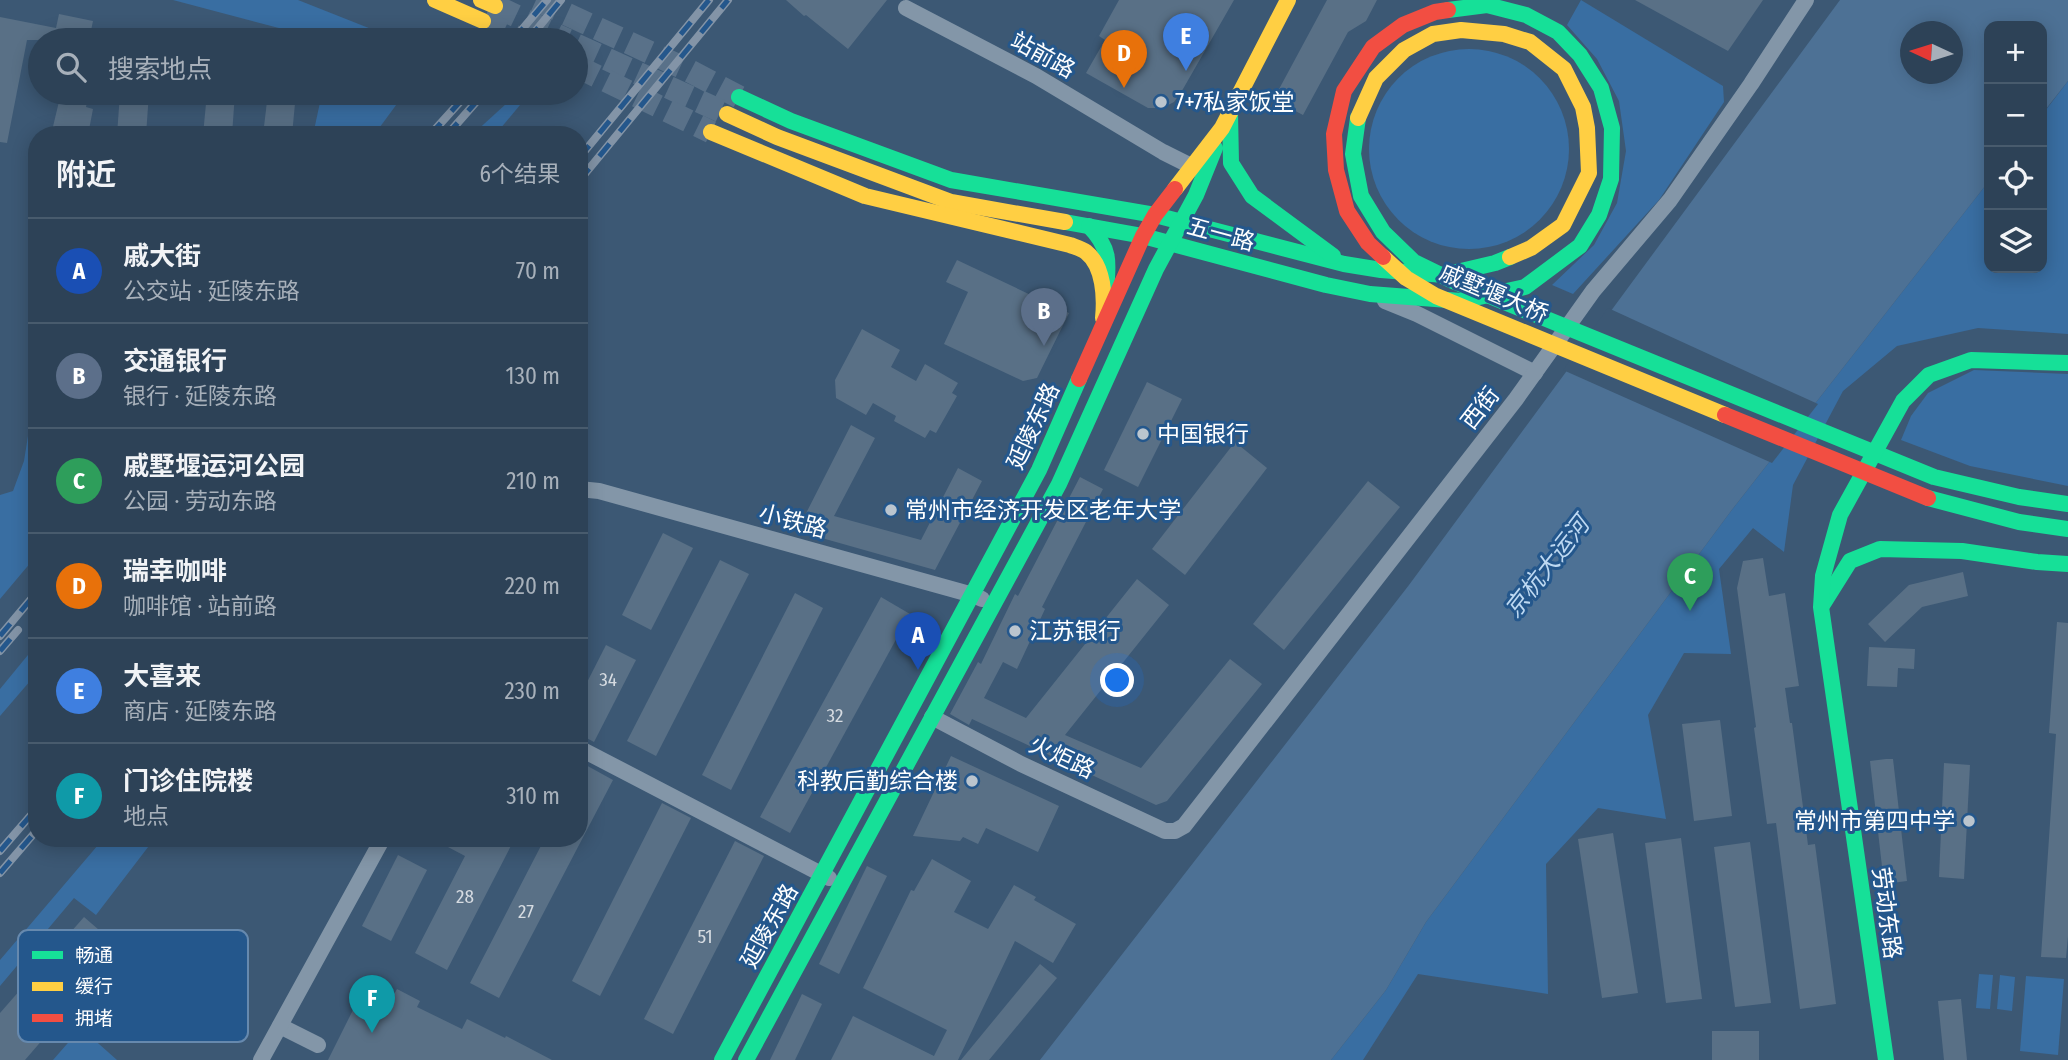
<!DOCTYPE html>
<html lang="zh">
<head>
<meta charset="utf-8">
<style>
  body { margin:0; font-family:"Fira Sans Condensed","Noto Sans SC",sans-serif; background:#35495d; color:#f1f3f6 }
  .controls { position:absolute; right:21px; top:21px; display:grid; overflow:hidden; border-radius:14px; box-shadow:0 4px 18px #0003 }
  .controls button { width:63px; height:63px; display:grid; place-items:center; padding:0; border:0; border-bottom:2px solid #485b6d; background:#2d4257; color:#f1f3f6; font:35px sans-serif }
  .compass { position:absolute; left:1900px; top:21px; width:63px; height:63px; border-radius:50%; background:#2d4257; box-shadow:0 4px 18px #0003; rotate:274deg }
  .you { position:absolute; left:1118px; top:681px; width:24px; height:24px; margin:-18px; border:5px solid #fff; border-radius:50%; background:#1a73e8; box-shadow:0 0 0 10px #1a73e833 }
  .badge { display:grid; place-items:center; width:46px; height:46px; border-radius:50%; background:#bbc5ce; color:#fff; font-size:23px; font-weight:700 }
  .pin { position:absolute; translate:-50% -58px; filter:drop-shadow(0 2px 4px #0008) }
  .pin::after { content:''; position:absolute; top:37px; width:24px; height:21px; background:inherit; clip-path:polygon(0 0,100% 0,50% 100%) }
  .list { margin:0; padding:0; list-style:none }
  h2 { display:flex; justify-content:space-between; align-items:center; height:91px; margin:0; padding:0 28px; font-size:30px }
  h2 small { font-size:23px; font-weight:400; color:#a7b0ba }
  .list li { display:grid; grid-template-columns:46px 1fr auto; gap:21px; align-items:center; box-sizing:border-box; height:105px; padding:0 28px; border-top:2px solid #485b6d }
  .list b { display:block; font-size:26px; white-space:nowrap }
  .list p { margin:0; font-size:23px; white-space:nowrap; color:#a7b0ba }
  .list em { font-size:23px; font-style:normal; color:#a7b0ba }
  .icon { flex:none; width:38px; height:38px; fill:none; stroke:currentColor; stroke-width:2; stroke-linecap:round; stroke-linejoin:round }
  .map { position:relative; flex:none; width:2068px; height:1060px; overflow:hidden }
  .search { position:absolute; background:#2d4257; box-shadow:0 4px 18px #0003; left:28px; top:28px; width:560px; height:77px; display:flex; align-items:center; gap:18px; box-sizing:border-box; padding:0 24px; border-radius:38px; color:#a7b0ba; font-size:26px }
  .panel { position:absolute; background:#2d4257; box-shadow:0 4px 18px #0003; left:28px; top:126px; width:560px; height:721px; border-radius:28px }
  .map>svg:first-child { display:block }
</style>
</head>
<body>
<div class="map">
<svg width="2068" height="1060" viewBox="0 0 2068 1060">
  <rect width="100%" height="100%" fill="#3c5874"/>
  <g fill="#396ea2">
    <path d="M173 0H298L399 40H292L294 32Z"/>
    <path d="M1581 0 1723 86 1724 102 1659 200 1573 294 1552 285 1594 245 1617 203 1626 151 1619 101 1597 59 1567 25Z"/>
    <circle cx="1469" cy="149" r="100"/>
    <path d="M2068 81V334L1978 328 1897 346 1843 391 1793 485 1784 552 1753 528 1719 569 1731 654 1684 653 1648 715 1666 819 1598 808 1546 864 1548 994 1418 974 1363 1060H1331L1386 990 1426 922 1731 511 1989 181V268H2042V115Z"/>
    <path d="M322 93H405L374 135H313Z"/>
    <path d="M518 93H530L495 135H472Z"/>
    <path d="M1974 370 2068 374V486L1970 466 1901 440 1911 416 1928 393Z"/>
    <path d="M31 417H37V555L0 599V495L13 491 24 461Z"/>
    <path d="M37 644V673L0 716V689Z"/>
    <path d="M104 838H155L96 915 74 898 0 986V960Z"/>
    <path d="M1979 974 1993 975 1990 1009 1976 1008Z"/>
    <path d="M2000 975 2015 977 2012 1011 1997 1009Z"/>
    <path d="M2026 976 2064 979 2058 1055 2020 1051Z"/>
    <path d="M81 1028 117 1060H53Z"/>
  </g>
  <path fill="#4d7195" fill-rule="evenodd" d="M1840 0H2068V81L2042 114V26H1989V181L1731 511 1426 922 1386 990 1331 1060H1040L1409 585ZM1910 32H1952V74H1910Z"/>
  <path fill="#3c5874" d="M1608 308 1818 404 1772 463 1563 370Z"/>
  <g fill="#597086">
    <path d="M786 0H887L848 49 806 15 804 16Z"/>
    <path d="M1119 0H1234L1183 89 1174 102 1162 108H1148L1086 73 1105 40 1099 36Z"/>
    <path d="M1327 0H1377L1366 21 1348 32 1303 115 1280 103 1278 91Z"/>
    <path d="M1635 0H1763L1728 51Z"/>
    <path d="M59 14 93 21 89 40H27L7 143 0 142V17L56 28Z"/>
    <path d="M61 93H89L86 107 93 109 88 135H51Z"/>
    <path d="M120 93H149L146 135H117Z"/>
    <path d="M207 93H235L232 135H203Z"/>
    <path d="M268 93H296L292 135H263Z"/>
    <path d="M957 260 1069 313 1037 378 1023 381 944 344 968 292 946 282Z"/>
    <path d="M862 329 900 350 891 367 916 381 925 364 958 383 952 393 957 396 936 433 930 430 925 438 894 421 896 416 873 403 866 415 836 398 835 380Z"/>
    <path d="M1147 382 1182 399 1138 487 1104 470Z"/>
    <path d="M851 425 875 438 834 516 921 540 958 468 982 481 935 570 797 531Z"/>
    <path d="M1235 442 1267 468 1185 575 1152 549Z"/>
    <path d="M1080 477 1103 489 1042 607 1045 609 1017 669 1003 662 984 698 1026 718 1137 579 1169 605 1065 735 1141 768 1230 659 1262 684 1167 801 1156 805 972 719 969 725 950 714 978 662 981 664 1015 594 1018 596Z"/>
    <path d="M1368 481 1400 507 1284 650 1253 624Z"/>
    <path d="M663 533 693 548 651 630 622 615Z"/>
    <path d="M1763 558 1769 596 1785 593 1799 686 1785 688 1790 723H1792L1808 845 1815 844 1836 1004 1800 1009 1776 823 1767 824 1754 728 1756 727 1737 588 1743 561Z"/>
    <path d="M720 560 749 574 656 756 627 741Z"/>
    <path d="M1963 572 1968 596 1922 607 1885 642 1868 624 1909 585Z"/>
    <path d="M795 593 823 608 731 790 702 775Z"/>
    <path d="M881 597 910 614 790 833 760 817Z"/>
    <path d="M2057 622 2068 623V936L2066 958 2041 957 2056 734 2049 733Z"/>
    <path d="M606 645 636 660 594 742 579 734V698Z"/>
    <path d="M1869 647 1915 649 1914 669 1898 668 1897 687 1867 686Z"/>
    <path d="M1720 720 1732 816 1694 821 1682 724Z"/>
    <path d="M951 756 1059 806 1038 852 986 828 978 844 963 837 960 841 913 836Z"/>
    <path d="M1886 759H1893L1907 881 1884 884 1870 761Z"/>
    <path d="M1944 763 1970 765 1964 879 1939 877Z"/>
    <path d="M584 764 613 780 499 998 470 983 545 838H579V773Z"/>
    <path d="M662 803 691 818 600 996 572 981Z"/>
    <path d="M1613 833 1638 993 1602 998 1578 839Z"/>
    <path d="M431 838H515L447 970 415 953 465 856Z"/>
    <path d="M1681 838 1702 999 1666 1003 1645 843Z"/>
    <path d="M735 841 764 856 673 1034 644 1019Z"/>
    <path d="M1750 842 1771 1003 1735 1007 1714 847Z"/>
    <path d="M398 855 427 870 391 941 362 926Z"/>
    <path d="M932 859 971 881 954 912 988 929 1014 885 1036 897 1034 900 1076 924 1053 963 1015 941 958 1060H831L853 1016 934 1056 947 1030 863 988 911 890 914 891Z"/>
    <path d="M867 866 887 876 839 974 819 964Z"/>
    <path d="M84 917 121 949 25 1060H0V1013Z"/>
    <path d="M1040 964 1057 978 989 1060H961Z"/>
    <path d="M397 989 420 1001 417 1007 462 1029 467 1019 505 1038 506 1036 552 1060H328L361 994 387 1007Z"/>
    <path d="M802 994 822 1004 795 1060H770Z"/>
    <path d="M1961 999 1967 1060H1944L1938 1001Z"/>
    <rect x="1712" y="1031" width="47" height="29"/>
  </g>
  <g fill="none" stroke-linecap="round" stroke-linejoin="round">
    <g stroke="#597189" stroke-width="23" stroke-dasharray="23 11" stroke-linecap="butt">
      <path d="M536 0 688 70 739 97"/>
      <path d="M495 6 567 40"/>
      <path d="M483 21 522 40"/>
      <path d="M576 45 727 114"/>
      <path d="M576 66 711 132"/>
    </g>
    <g stroke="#8396a8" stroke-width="16">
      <path d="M906 8 1036 76 1163 152 1193 167"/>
      <path d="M1385 301 1417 314 1535 373"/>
      <path d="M579 489 599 491 973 595 982 599"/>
      <path d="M932 717 1021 764 1165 831H1175L1184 826 1516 399 1593 291 1670 200 1751 84 1806 0"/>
      <path d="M579 748 829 878"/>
      <path d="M280 1026 318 1045"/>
      <path d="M261 1060 383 838"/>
    </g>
    <g stroke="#16e098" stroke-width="16">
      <path d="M739 97 791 121 951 180 1155 215 1344 264 1381 270 1444 275 1495 263 1510 257"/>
      <path d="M1230 113 1231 163 1252 196 1333 256"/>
      <path d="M1358 118 1353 154 1361 196 1383 232 1414 262 1453 281 1934 477 2019 497 2068 504"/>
      <path d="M1065 222 1143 236 1326 285 1370 294 1461 301 1525 287 1580 246 1599 215 1611 179 1612 128 1601 88 1580 55 1558 32 1526 15 1487 5 1448 10"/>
      <path d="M1089 226C1110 248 1109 261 1106 290"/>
      <path d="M1928 498 2019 522 2068 529"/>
      <path d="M1823 604 1850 561 1880 549 1962 551 2037 562 2068 564"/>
      <path d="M722 1060 1039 470 1079 379"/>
      <path d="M746 1060 1059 484 1156 269 1196 195 1215 148"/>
      <path d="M1886 1060 1821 607 1823 576 1840 515 1903 401 1929 375 1971 360 2068 363"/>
    </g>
    <g stroke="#ffcf43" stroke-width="16">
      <path d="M435 0 483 21"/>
      <path d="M481 0 495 6"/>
      <path d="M727 114 777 137 951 202 1065 222"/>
      <path d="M1358 118 1376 78 1404 50 1433 34 1461 30 1504 34 1530 42 1564 69 1583 107 1587 128 1589 173 1563 225 1531 248 1510 257"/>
      <path d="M711 132 865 196 1070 245C1075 247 1082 249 1086 252 1104 266 1105 298 1103 318"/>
      <path d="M1175 189 1222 128 1288 0"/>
      <path d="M1383 257 1406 278 1436 296 1725 415"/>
    </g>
    <g stroke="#f24e42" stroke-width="16">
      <path d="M1383 257 1368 243 1347 211 1336 170 1334 134 1344 91 1373 47 1403 25 1435 12 1448 10"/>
      <path d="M1079 379 1143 236 1155 215 1175 189"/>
      <path d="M1725 415 1928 498"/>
    </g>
    <defs>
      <g id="rail">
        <path d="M513 40 547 0"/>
        <path d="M528 40 561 0"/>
        <path d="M430 135 468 93"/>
        <path d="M447 135 484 93"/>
        <path d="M579 158 709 0"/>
        <path d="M579 181 728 0"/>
        <path d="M0 636 37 592"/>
        <path d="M0 651 18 630"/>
        <path d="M0 851 37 808"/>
        <path d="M0 873 37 830"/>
      </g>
    </defs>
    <use href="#rail" stroke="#8394a7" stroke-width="8"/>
    <use href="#rail" stroke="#24578c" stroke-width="5" stroke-dasharray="16" stroke-linecap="butt"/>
  </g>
  <g fill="#bbc5ce" stroke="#24578c" stroke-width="2.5">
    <circle cx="1161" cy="102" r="7"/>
    <circle cx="1143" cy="434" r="7"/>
    <circle cx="891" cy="510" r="7"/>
    <circle cx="1015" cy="631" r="7"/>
    <circle cx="972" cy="781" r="7"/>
    <circle cx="1969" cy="821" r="7"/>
  </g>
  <g text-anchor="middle" stroke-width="6" stroke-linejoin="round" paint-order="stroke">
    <g font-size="19" fill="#d6dbe1">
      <text x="608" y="686">34</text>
      <text x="835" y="722">32</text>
      <text x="465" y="903">28</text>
      <text x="526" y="918">27</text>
      <text x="705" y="943">51</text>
    </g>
    <g font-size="23" fill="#fff" stroke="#24578c">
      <text transform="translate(1043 55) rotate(29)" y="8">站前路</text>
      <text transform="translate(1221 234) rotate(15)" y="8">五一路</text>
      <text transform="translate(1494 293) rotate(23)" y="8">戚墅堰大桥</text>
      <text transform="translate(1480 408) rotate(-52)" y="8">西街</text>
      <text transform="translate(1033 426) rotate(-65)" y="8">延陵东路</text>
      <text transform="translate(793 521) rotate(15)" y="8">小铁路</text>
      <text transform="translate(1062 757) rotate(25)" y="8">火炬路</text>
      <text transform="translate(1887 913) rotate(82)" y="8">劳动东路</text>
      <text transform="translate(769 926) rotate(-61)" y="8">延陵东路</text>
    </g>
    <g font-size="23" fill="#fff" stroke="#24578c" text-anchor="start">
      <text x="1175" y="110">7+7私家饭堂</text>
      <text x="1157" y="442">中国银行</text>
      <text x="905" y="518">常州市经济开发区老年大学</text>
      <text x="1029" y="639">江苏银行</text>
      <text x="958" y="789" text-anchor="end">科教后勤综合楼</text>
      <text x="1955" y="829" text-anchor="end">常州市第四中学</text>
    </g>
    <g font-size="24" font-style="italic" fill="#bed9f2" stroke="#24578c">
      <text transform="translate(1547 567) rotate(-52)" y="8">京杭大运河</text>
    </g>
  </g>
  <rect x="18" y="930" width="230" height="112" rx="10" fill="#24578c" stroke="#6689ae" stroke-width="2"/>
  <rect x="32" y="951" width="31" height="8" fill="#16e098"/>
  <rect x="32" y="982" width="31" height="9" fill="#ffcf43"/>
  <rect x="32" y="1014" width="31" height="8" fill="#f24e42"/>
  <g font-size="19" fill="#fff">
    <text x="75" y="962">畅通</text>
    <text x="75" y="993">缓行</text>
    <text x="75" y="1025">拥堵</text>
  </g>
</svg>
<div class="controls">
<button>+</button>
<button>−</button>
<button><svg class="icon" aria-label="locate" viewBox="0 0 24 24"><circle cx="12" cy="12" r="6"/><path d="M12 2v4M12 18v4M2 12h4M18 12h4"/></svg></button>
<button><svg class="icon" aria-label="layers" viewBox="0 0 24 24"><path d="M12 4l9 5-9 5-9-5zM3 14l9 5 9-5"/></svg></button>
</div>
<svg class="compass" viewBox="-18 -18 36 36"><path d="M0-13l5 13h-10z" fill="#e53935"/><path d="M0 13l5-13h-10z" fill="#a7b0ba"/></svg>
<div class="you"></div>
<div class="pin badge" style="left:918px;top:670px;background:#1a4fb4">A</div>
<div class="pin badge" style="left:1044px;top:346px;background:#5c6f8a">B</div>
<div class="pin badge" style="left:1690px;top:611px;background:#2e9e5b">C</div>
<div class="pin badge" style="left:1124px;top:88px;background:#e8710a">D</div>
<div class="pin badge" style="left:1186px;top:71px;background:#3f7fe0">E</div>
<div class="pin badge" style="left:372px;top:1033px;background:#0f9aa8">F</div>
<div class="search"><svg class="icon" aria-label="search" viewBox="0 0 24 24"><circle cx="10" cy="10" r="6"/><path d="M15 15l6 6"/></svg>搜索地点</div>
<section class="panel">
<h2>附近<small>6个结果</small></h2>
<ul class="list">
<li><span class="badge" style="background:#1a4fb4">A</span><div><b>戚大街</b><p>公交站 · 延陵东路</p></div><em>70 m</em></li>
<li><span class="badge" style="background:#5c6f8a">B</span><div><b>交通银行</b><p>银行 · 延陵东路</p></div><em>130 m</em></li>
<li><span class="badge" style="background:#2e9e5b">C</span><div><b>戚墅堰运河公园</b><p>公园 · 劳动东路</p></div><em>210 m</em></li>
<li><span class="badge" style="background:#e8710a">D</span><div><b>瑞幸咖啡</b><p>咖啡馆 · 站前路</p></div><em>220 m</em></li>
<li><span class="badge" style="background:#3f7fe0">E</span><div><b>大喜来</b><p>商店 · 延陵东路</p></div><em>230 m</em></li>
<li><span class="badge" style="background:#0f9aa8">F</span><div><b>门诊住院楼</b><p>地点</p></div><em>310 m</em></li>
</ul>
</section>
</div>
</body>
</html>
